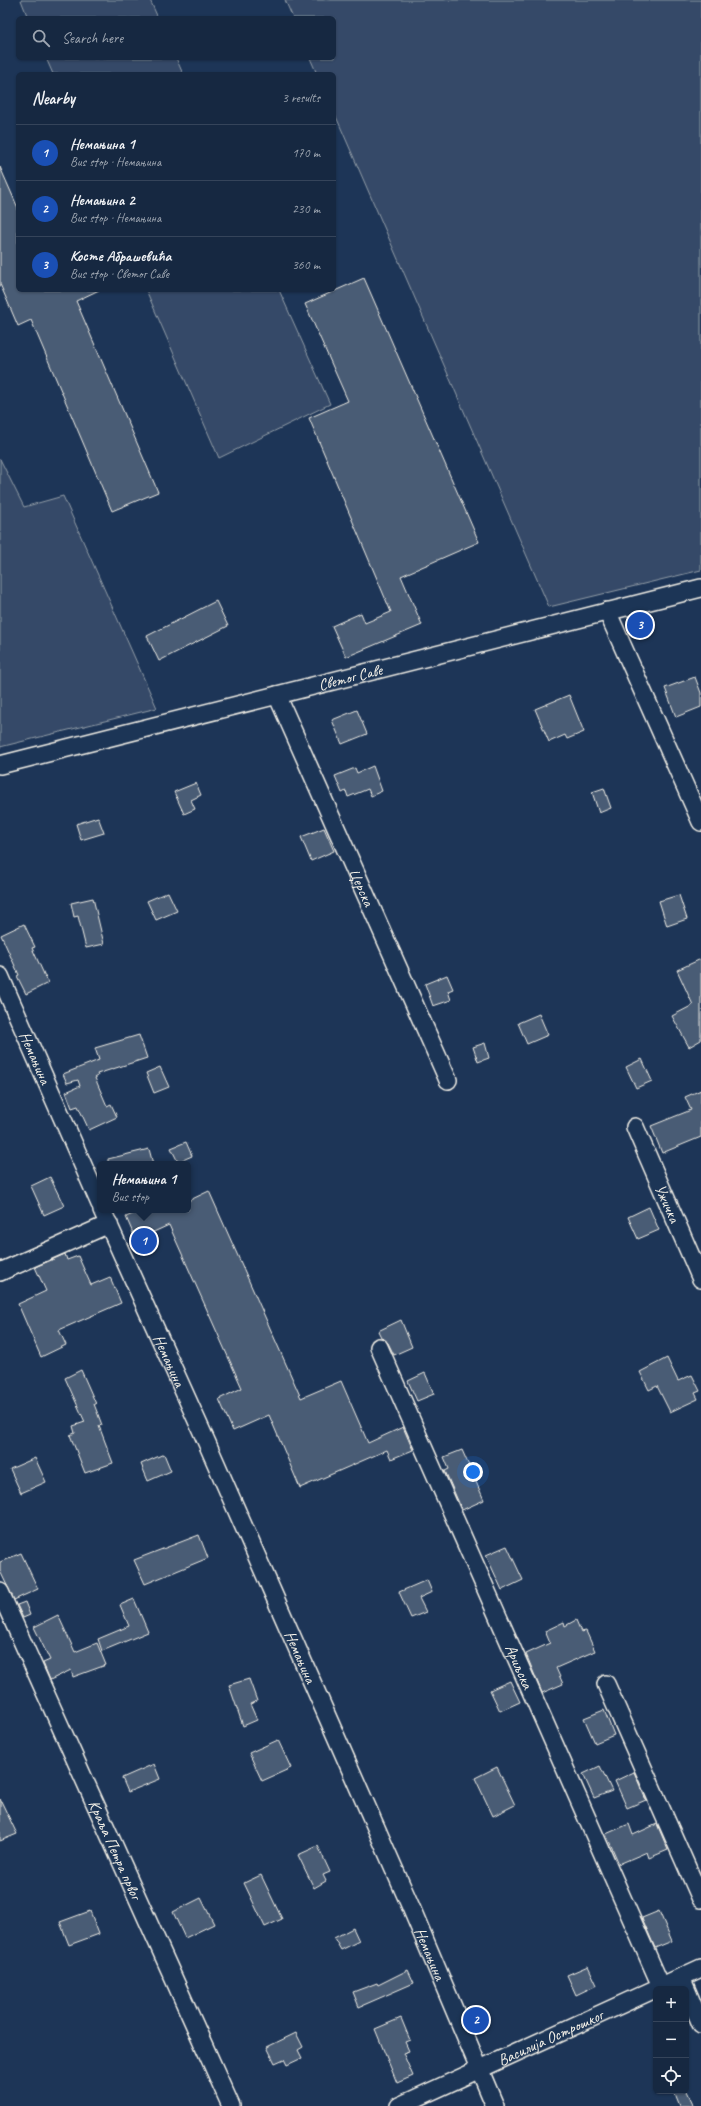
<!DOCTYPE html>
<html lang="en">
<head>
<meta charset="utf-8">
<style>
  body { margin:0; font-family:Caveat,sans-serif; background:#1f3048; color:#f1f3f6 }
  .controls { position:absolute; right:12px; bottom:12px; display:grid; overflow:hidden; border-radius:6px; box-shadow:0 1px 3px #0004 }
  .controls button { width:36px; height:36px; display:grid; place-items:center; padding:0; border:0; border-bottom:1px solid #35445a; background:#162841; color:#f1f3f6; font:20px sans-serif }
  .you { position:absolute; left:473px; top:1472px; width:14px; height:14px; margin:-10px; border:3px solid #fff; border-radius:50%; background:#1a73e8; box-shadow:0 0 0 6px #1a73e833 }
  .badge { display:grid; place-items:center; width:26px; height:26px; border-radius:50%; background:#8abfa5; color:#fff; font-size:13px; font-weight:700 }
  .pin { position:absolute; translate:-50% -50%; border:2px solid #fff; box-shadow:0 1px 4px #0006 }
  .popup { position:absolute; left:97px; top:1161px; width:94px; height:52px; box-sizing:border-box; display:grid; place-content:center; border-radius:6px; background:#162841; filter:drop-shadow(0 1px 3px #0005); font-size:13px; white-space:nowrap; color:#9ea6b1 }
  .popup b { font-size:15px; color:#f1f3f6 }
  .popup::after { content:''; position:absolute; left:50%; top:100%; margin-left:-8px; border:8px solid transparent; border-top-color:#162841 }
  .list { margin:0; padding:0; list-style:none }
  h2 { display:flex; justify-content:space-between; align-items:center; height:52px; margin:0; padding:0 16px; font-size:17px }
  h2 small { font-size:13px; font-weight:400; color:#9ea6b1 }
  .list li { display:grid; grid-template-columns:26px 1fr auto; gap:12px; align-items:center; box-sizing:border-box; height:56px; padding:0 16px; border-top:1px solid #35445a }
  .list b { display:block; font-size:15px; white-space:nowrap }
  .list p { margin:0; font-size:13px; white-space:nowrap; color:#9ea6b1 }
  .list em { font-size:13px; font-style:normal; color:#9ea6b1 }
  .icon { flex:none; width:22px; height:22px; fill:none; stroke:currentColor; stroke-width:2; stroke-linecap:round; stroke-linejoin:round }
  .map { position:relative; flex:none; width:701px; height:2106px; overflow:hidden }
  .search { position:absolute; background:#162841; box-shadow:0 1px 3px #0004; left:16px; top:16px; width:320px; height:44px; display:flex; align-items:center; gap:10px; box-sizing:border-box; padding:0 14px; border-radius:6px; color:#9ea6b1; font-size:15px }
  .panel { position:absolute; background:#162841; box-shadow:0 1px 3px #0004; left:16px; top:72px; width:320px; height:220px; border-radius:6px }
  .map>svg:first-child { display:block }
</style>
</head>
<body>
<div class="map">
<svg width="701" height="2106" viewBox="0 0 701 2106">
  <rect width="100%" height="100%" fill="#1d3557"/>
  <filter id="ink" filterUnits="userSpaceOnUse"><feTurbulence type="fractalNoise" baseFrequency=".025" numOctaves="2"/><feDisplacementMap in="SourceGraphic" scale="8" xChannelSelector="R" yChannelSelector="G"/><feConvolveMatrix kernelMatrix="1 2 1 2 8 2 1 2 1" color-interpolation-filters="sRGB"/></filter>
  <g filter="url(#ink)">
    <g fill="#354a67" stroke="#949ea8">
      <path d="M21 0H150L158 18H28Z"/>
      <path d="M285 0H701V570L549 607 334 112V74H317L310 58H334V18H293Z"/>
      <path d="M46 58H176L183 74H53Z"/>
      <path d="M146 290H279L330 404 219 458Z"/>
      <path d="M0 459 24 507 63 496 157 708 0 747Z"/>
    </g>
    <g fill="#485b74" stroke="#f4f1e8">
      <path d="M0 167 18 208V290H99L76 301 158 492 112 511 31 320 18 326 0 284Z"/>
      <path d="M364 278 479 542 401 576 422 625 346 657 332 626 361 613 365 623 391 612 309 418 348 401 305 304Z"/>
      <path d="M216 601 228 626 159 661 147 636Z"/>
      <path d="M695 677 701 693V707L676 717 665 688Z"/>
      <path d="M569 695 584 732 567 739 565 735 549 742 535 709Z"/>
      <path d="M357 710 367 734 342 744 332 720Z"/>
      <path d="M373 766 382 791 371 796 368 789 348 797 346 791 342 793 335 776 355 768 357 773Z"/>
      <path d="M196 783 201 795 191 800 195 809 184 814 174 792Z"/>
      <path d="M604 788 611 808 599 813 592 792Z"/>
      <path d="M98 817 104 833 81 840 76 824Z"/>
      <path d="M324 828 334 851 311 861 301 837Z"/>
      <path d="M168 892 177 911 156 920 147 901Z"/>
      <path d="M679 895 687 919 667 926 659 901Z"/>
      <path d="M93 898 104 944 86 948 78 916 74 917 71 903Z"/>
      <path d="M24 924 35 947 32 948 48 983 26 994 17 976 19 975 1 935Z"/>
      <path d="M701 959V1040L689 1047 672 1016 693 1005 677 970Z"/>
      <path d="M447 975 453 989 448 991 451 1000 433 1006 425 984Z"/>
      <path d="M539 1014 548 1035 527 1044 518 1023Z"/>
      <path d="M139 1035 147 1058 97 1074 98 1076 95 1078 107 1106 111 1104 117 1117 89 1130 78 1106 72 1108 66 1092 80 1086 78 1080 67 1083 63 1074 99 1060 95 1048Z"/>
      <path d="M485 1043 489 1058 478 1062 473 1047Z"/>
      <path d="M642 1059 652 1081 636 1088 626 1067Z"/>
      <path d="M160 1067 169 1087 154 1093 146 1073Z"/>
      <path d="M701 1090V1137L662 1153 651 1126 691 1110 685 1097Z"/>
      <path d="M186 1142 192 1156 178 1162 171 1148Z"/>
      <path d="M149 1149 153 1164H108V1159Z"/>
      <path d="M50 1177 64 1206 44 1215 31 1186Z"/>
      <path d="M209 1191 301 1398 341 1381 368 1443 403 1427 413 1450 391 1459 387 1450 300 1488 269 1415 233 1431 219 1399 242 1388 169 1225 136 1240 126 1217 142 1210H188V1201Z"/>
      <path d="M649 1207 659 1230 638 1239 628 1217Z"/>
      <path d="M65 1254 67 1260 78 1256 91 1285 110 1277 121 1303 59 1330 66 1345 41 1357 18 1304 46 1291 35 1267Z"/>
      <path d="M401 1320 412 1347 394 1355 388 1343 381 1337 378 1331Z"/>
      <path d="M667 1358 678 1381 692 1375 700 1391 695 1393 698 1399 670 1412 657 1386 649 1390 640 1372Z"/>
      <path d="M81 1370 96 1404H94L102 1425 99 1426 113 1463 85 1473 70 1435 75 1433 73 1426 85 1422 65 1378Z"/>
      <path d="M425 1373 434 1394 417 1401 408 1381Z"/>
      <path d="M462 1450 484 1500 462 1510 445 1471 449 1469 444 1457Z"/>
      <path d="M164 1454 171 1471 148 1481 141 1464Z"/>
      <path d="M35 1458 46 1482 21 1493 10 1469Z"/>
      <path d="M199 1535 208 1558 145 1584 134 1560Z"/>
      <path d="M507 1546 523 1580 502 1590 486 1555Z"/>
      <path d="M21 1553 38 1589 14 1600 0 1571V1562Z"/>
      <path d="M427 1580 432 1592 419 1598 426 1612 411 1618 399 1592Z"/>
      <path d="M134 1599 148 1632 102 1651 98 1639 129 1626 120 1605Z"/>
      <path d="M25 1602 30 1615 23 1618 17 1605Z"/>
      <path d="M58 1615 75 1652 97 1643 106 1665 73 1677 71 1670 50 1680 43 1663 50 1660 34 1627Z"/>
      <path d="M576 1620 581 1632 586 1631 595 1651 556 1668 563 1684 542 1693 526 1654 550 1643 545 1631 564 1622 565 1626Z"/>
      <path d="M249 1679 257 1701 250 1704 257 1720 243 1726 229 1685Z"/>
      <path d="M510 1681 520 1702 500 1711 490 1690Z"/>
      <path d="M604 1710 614 1735 595 1743 584 1718Z"/>
      <path d="M278 1740 291 1768 262 1781 249 1753Z"/>
      <path d="M154 1764 160 1779 128 1792 122 1778Z"/>
      <path d="M600 1766 612 1791 594 1798 583 1774Z"/>
      <path d="M497 1767 515 1805 493 1816 475 1778Z"/>
      <path d="M634 1772 646 1800 627 1808 615 1781Z"/>
      <path d="M0 1799 17 1834 0 1841Z"/>
      <path d="M629 1824 633 1835 657 1824 668 1850 649 1858 647 1852 619 1864 606 1834Z"/>
      <path d="M318 1846 330 1872 323 1875 326 1881 314 1888 298 1855Z"/>
      <path d="M261 1875 282 1919 265 1927 244 1883Z"/>
      <path d="M201 1898 214 1924 185 1938 173 1912Z"/>
      <path d="M90 1911 99 1934 69 1945 60 1922Z"/>
      <path d="M659 1911 672 1941 655 1948 642 1918Z"/>
      <path d="M353 1928 359 1941 341 1950 334 1938Z"/>
      <path d="M588 1966 597 1985 576 1995 567 1975Z"/>
      <path d="M408 1970 414 1983 359 2007 353 1992 377 1983 378 1985Z"/>
      <path d="M401 2018 410 2040 405 2042 409 2051 403 2053 413 2076 397 2083 375 2029Z"/>
      <path d="M296 2033 303 2047 298 2050 302 2058 287 2065 284 2059 275 2063 267 2047Z"/>
      <path d="M674 2091H687L694 2106H680Z"/>
    </g>
    <g fill="none" stroke-linecap="round" stroke-linejoin="round">
      <defs>
        <g id="minor">
          <path d="M607 611 701 822"/>
          <path id="s1" d="M277 695 448 1080"/>
          <path id="s2" d="M0 765 701 588"/>
          <path id="s3" d="M0 976 100 1204"/>
          <path id="s4" d="M635 1127 701 1279"/>
          <path id="s5" d="M102 1210 207 1443 410 1905 495 2106"/>
          <path d="M0 1272 109 1224"/>
          <path id="s6" d="M379 1347 661 1986"/>
          <path id="s7" d="M0 1592 231 2106"/>
          <path d="M606 1684 701 1899"/>
          <path d="M681 1977 701 2024"/>
          <path id="s8" d="M399 2106 701 1968"/>
        </g>
      </defs>
      <use href="#minor" stroke="#f4f1e8" stroke-width="20"/>
      <use href="#minor" stroke="#1d3557" stroke-width="17"/>
    </g>
  </g>
  <g text-anchor="middle" stroke-width="4" stroke-linejoin="round" paint-order="stroke">
    <g font-size="16" fill="#f4f1e8" stroke="#1d3557">
      <text dy="6" stroke="none"><textPath href="#s2" startOffset="361">Светог Саве</textPath></text>
      <text dy="6" stroke="none"><textPath href="#s1" startOffset="210">Церска</textPath></text>
      <text dy="6" stroke="none"><textPath href="#s3" startOffset="89">Немањина</textPath></text>
      <text dy="6" stroke="none"><textPath href="#s4" startOffset="83">Ужичка</textPath></text>
      <text dy="6" stroke="none"><textPath href="#s5" startOffset="165">Немањина</textPath></text>
      <text dy="6" stroke="none"><textPath href="#s5" startOffset="489">Немањина</textPath></text>
      <text dy="6" stroke="none"><textPath href="#s6" startOffset="349">Ариљска</textPath></text>
      <text dy="6" stroke="none"><textPath href="#s7" startOffset="282">Краља Петра првог</textPath></text>
      <text dy="6" stroke="none"><textPath href="#s5" startOffset="813">Немањина</textPath></text>
      <text dy="6" stroke="none"><textPath href="#s8" startOffset="166">Василија Острошког</textPath></text>
    </g>
  </g>
</svg>
<div class="controls">
<button>+</button>
<button>−</button>
<button><svg class="icon" aria-label="locate" viewBox="0 0 24 24"><circle cx="12" cy="12" r="6"/><path d="M12 2v4M12 18v4M2 12h4M18 12h4"/></svg></button>
</div>
<div class="you"></div>
<div class="pin badge" style="left:144px;top:1241px;background:#1a4fb4">1</div>
<div class="popup"><b>Немањина 1</b>Bus stop</div>
<div class="pin badge" style="left:476px;top:2020px;background:#1a4fb4">2</div>
<div class="pin badge" style="left:640px;top:625px;background:#1a4fb4">3</div>
<div class="search"><svg class="icon" aria-label="search" viewBox="0 0 24 24"><circle cx="10" cy="10" r="6"/><path d="M15 15l6 6"/></svg>Search here</div>
<section class="panel">
<h2>Nearby<small>3 results</small></h2>
<ul class="list">
<li><span class="badge" style="background:#1a4fb4">1</span><div><b>Немањина 1</b><p>Bus stop · Немањина</p></div><em>170 m</em></li>
<li><span class="badge" style="background:#1a4fb4">2</span><div><b>Немањина 2</b><p>Bus stop · Немањина</p></div><em>230 m</em></li>
<li><span class="badge" style="background:#1a4fb4">3</span><div><b>Косте Абрашевића</b><p>Bus stop · Светог Саве</p></div><em>360 m</em></li>
</ul>
</section>
</div>
</body>
</html>
